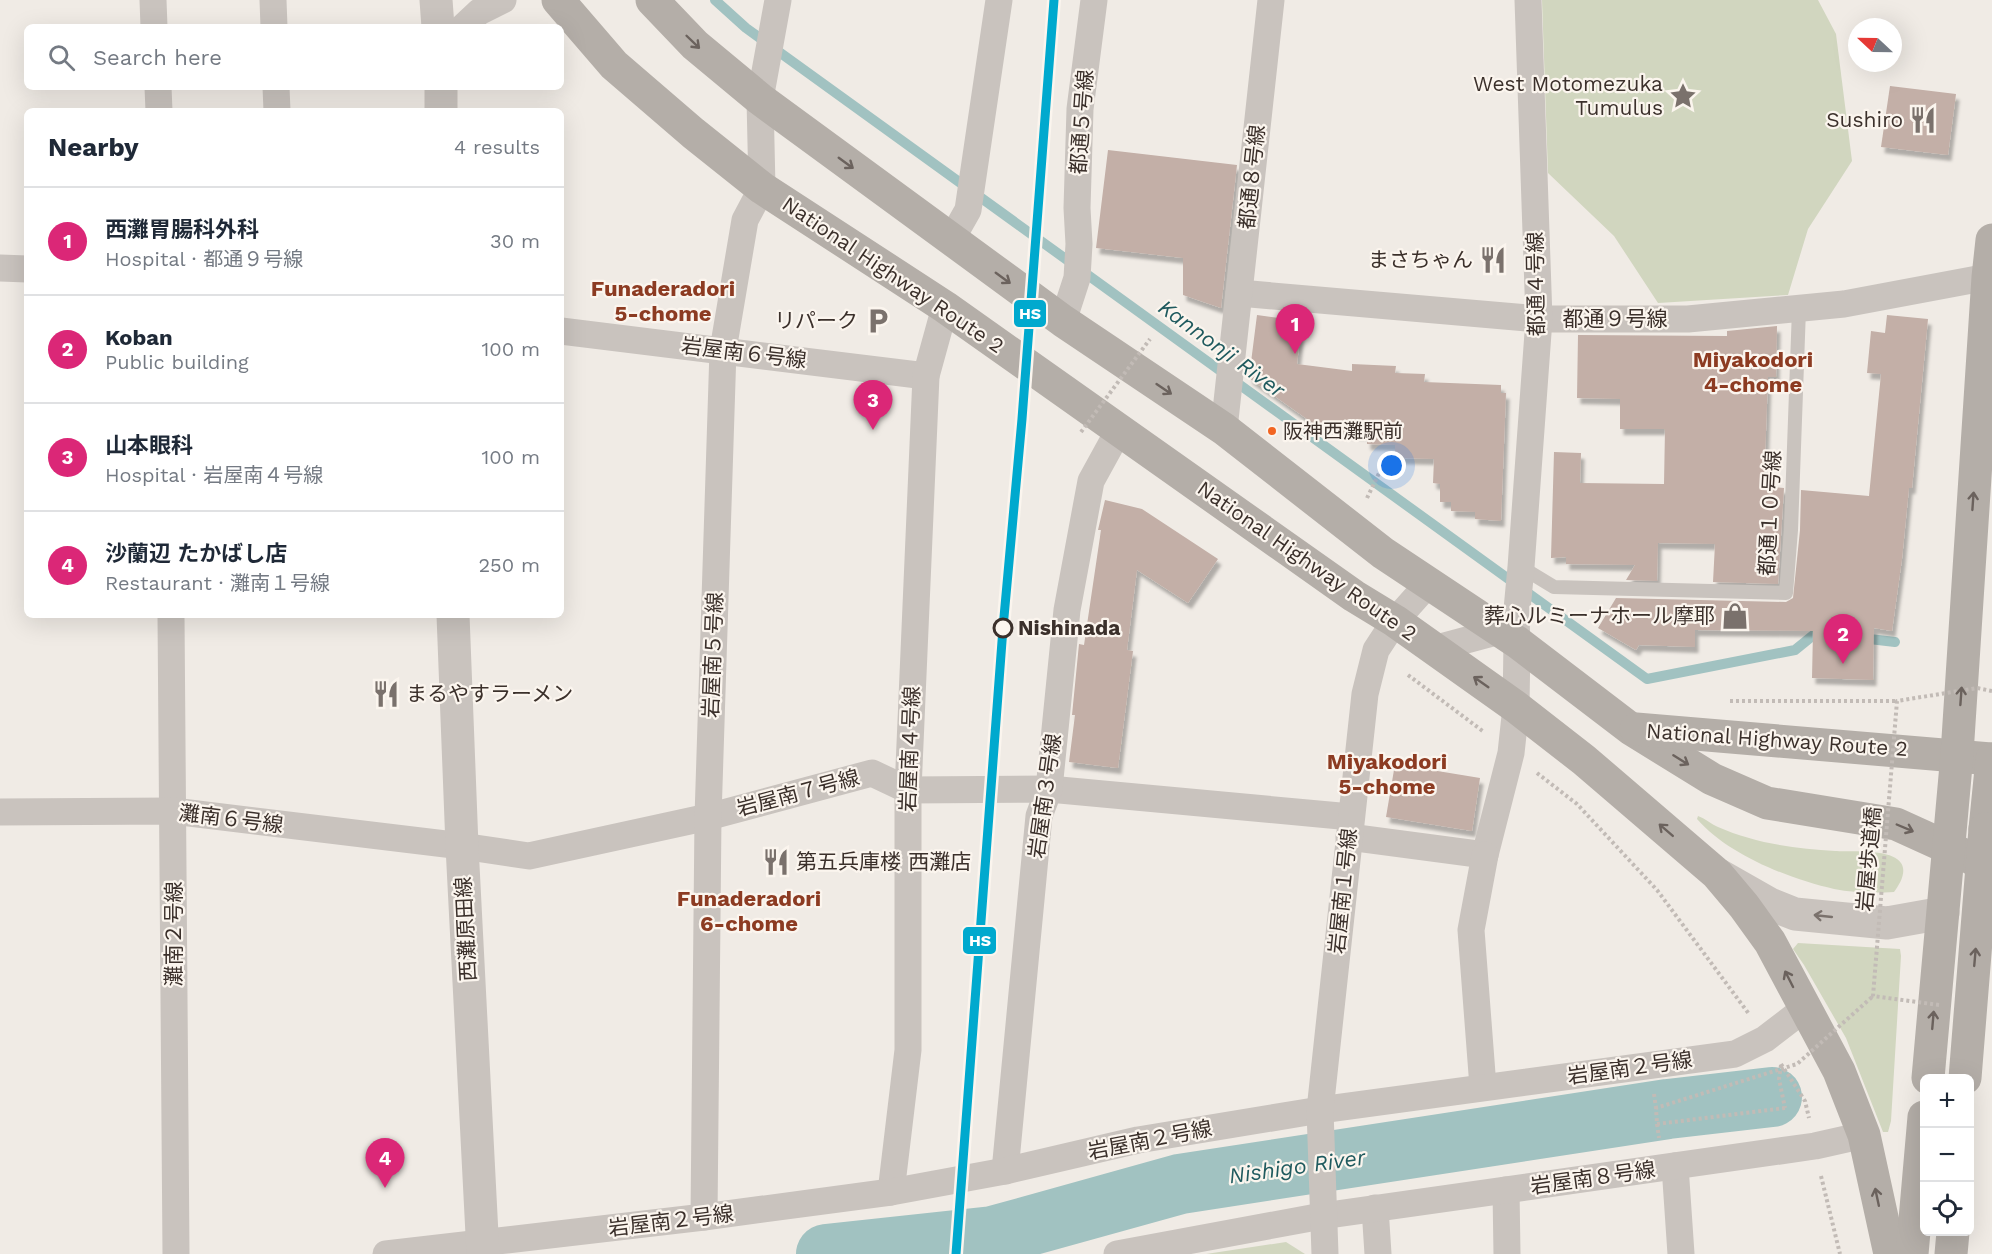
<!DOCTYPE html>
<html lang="en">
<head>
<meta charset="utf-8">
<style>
  body { margin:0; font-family:"Work Sans","Noto Sans JP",sans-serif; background:#f6f6f7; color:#1f2937 }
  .controls { position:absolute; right:18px; bottom:18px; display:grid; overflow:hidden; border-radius:9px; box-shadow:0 6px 24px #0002 }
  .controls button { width:54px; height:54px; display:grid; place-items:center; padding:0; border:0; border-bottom:2px solid #e0e1e3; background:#fff; color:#1f2937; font:30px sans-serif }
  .compass { position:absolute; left:1848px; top:18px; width:54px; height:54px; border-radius:50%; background:#fff; box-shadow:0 6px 24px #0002; rotate:292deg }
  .you { position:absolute; left:1392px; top:466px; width:21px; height:21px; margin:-15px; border:4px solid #fff; border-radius:50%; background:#1a73e8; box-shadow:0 0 0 9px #1a73e833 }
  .badge { display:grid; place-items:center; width:39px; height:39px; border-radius:50%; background:#db2777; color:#fff; font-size:20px; font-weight:700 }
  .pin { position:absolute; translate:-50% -50px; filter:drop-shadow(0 2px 3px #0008) }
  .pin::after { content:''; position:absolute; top:32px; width:21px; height:18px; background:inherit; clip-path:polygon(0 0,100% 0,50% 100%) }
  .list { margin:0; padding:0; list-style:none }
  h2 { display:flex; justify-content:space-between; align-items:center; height:78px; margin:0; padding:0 24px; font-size:26px }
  h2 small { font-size:20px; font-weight:400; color:#747a83 }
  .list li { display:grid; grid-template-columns:39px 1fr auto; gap:18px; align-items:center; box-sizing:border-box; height:108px; padding:0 24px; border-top:2px solid #e0e1e3 }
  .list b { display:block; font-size:22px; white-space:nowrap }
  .list p { margin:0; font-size:20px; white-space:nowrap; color:#747a83 }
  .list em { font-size:20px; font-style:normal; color:#747a83 }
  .icon { flex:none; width:33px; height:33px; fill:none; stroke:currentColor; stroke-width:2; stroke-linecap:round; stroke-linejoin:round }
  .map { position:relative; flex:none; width:1992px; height:1254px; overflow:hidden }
  .search { position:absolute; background:#fff; box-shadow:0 6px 24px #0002; left:24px; top:24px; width:540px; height:66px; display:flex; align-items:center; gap:15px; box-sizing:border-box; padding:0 21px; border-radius:9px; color:#747a83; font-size:22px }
  .panel { position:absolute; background:#fff; box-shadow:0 6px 24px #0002; left:24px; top:108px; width:540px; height:510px; border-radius:9px }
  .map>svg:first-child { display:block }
</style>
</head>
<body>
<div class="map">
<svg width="1992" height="1254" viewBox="0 0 1992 1254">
  <defs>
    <filter id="shadow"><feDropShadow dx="3.5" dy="6" stdDeviation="1.5" flood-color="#0004"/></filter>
  </defs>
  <rect width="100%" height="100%" fill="#f0ebe5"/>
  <g fill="#d1d6bf">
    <path d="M1542 0H1818L1836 34 1852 161 1808 229 1788 295 1658 303 1614 236 1548 173Z"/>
    <path d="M1698 816C1706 819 1711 824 1718 827 1754 843 1796 849 1835 851 1850 852 1891 848 1901 863 1907 872 1900 884 1894 892 1875 893 1854 893 1834 889 1789 879 1727 854 1697 819Z"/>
    <path d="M1798 943 1900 949 1901 956 1891 1121 1888 1132H1883L1846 1038 1804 965 1793 949Z"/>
    <path d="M1286 1242 1305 1254H1206Z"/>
  </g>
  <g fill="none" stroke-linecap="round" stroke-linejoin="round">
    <g stroke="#a1c2c1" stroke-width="10">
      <path d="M715 0 746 28 1647 679 1795 650 1816 633 1825 634"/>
      <path d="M1861 638 1895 642"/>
    </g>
    <path stroke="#a1c2c1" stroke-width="60" d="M826 1254 993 1236 1180 1184 1668 1109 1772 1097"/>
  </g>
  <g fill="#c3afa7" filter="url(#shadow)">
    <path d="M1890 86 1956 94 1948 155 1881 147Z"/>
    <path d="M1108 150 1237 165 1221 308 1183 295V258L1096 248Z"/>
    <path d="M1257 315 1302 321 1297 364 1352 371V364L1396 366 1395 373 1425 374 1424 382 1501 385V393H1506L1501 521 1475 519V512L1451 511V502H1440V484L1433 483 1434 459 1395 458V445L1367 444V434L1346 433 1314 424 1249 378Z"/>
    <path d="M1887 315 1928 319 1912 488H1909L1902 559 1892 631 1874 628 1873 680 1812 678 1813 631 1695 630V647L1639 645 1636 650 1598 628 1616 598 1786 602 1793 598 1800 530 1801 490 1869 496 1881 374 1867 373 1871 331 1885 333Z"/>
    <path d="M1777 326 1776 377H1768L1764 486 1784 488 1778 584 1713 582 1715 544 1658 543 1657 581 1626 580 1635 565 1566 564V557L1551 558 1554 452 1581 453 1580 483 1664 484 1665 429H1620V399L1577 398 1578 335 1727 336V331Z"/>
    <path d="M1105 500 1142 509 1218 559 1188 603 1137 570 1127 650 1133 651 1118 768 1069 762 1075 715H1072L1079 644 1084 645 1101 530H1098Z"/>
    <path d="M1395 764 1480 778 1472 831 1386 817Z"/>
  </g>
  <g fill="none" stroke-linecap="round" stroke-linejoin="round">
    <g stroke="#c2bbb6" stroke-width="4" stroke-dasharray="3 3" stroke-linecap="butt">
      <path d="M1367 498 1384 463"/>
      <path d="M1408 675 1484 732"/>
      <path d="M1730 701H1897"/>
      <path d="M1537 773 1577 804 1657 890 1749 1014"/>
      <path d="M1781 1064 1805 1101 1809 1118"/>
      <path d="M1781 1065 1779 1079 1785 1108"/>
      <path d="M1654 1094 1656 1108"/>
      <path d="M1657 1124 1659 1138"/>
      <path d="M1821 1176 1840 1254"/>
    </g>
    <path stroke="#c9c3be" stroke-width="14" d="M1521 567 1554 587 1786 593 1791 530 1799 309"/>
    <g stroke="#c9c3be" stroke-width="27">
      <path d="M153 0 154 27"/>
      <path d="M273 0 274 27"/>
      <path d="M463 27 479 12 503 0"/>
      <path d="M158 87 159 111"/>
      <path d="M276 87 277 111"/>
      <path d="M951 240 968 210 999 0"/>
      <path d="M0 268 27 269"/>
      <path d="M1239 293 1539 319H1688L1844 304 1988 277"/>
      <path d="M1063 321 1077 278 1079 244 1077 208 1080 109 1094 0"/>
      <path d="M561 331 926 376"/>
      <path d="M1224 429 1271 0"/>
      <path d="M171 615 176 1254"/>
      <path d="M1433 649 1500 631 1512 622"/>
      <path d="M0 812 173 811 462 846 529 856 708 817 872 773 908 790 1049 789 1351 817"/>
      <path d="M1349 837 1485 855 1511 753 1516 707 1517 642 1516 620 1521 567 1539 319 1528 0"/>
      <path d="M1483 1087 1471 930 1485 855"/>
      <path d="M1675 1166 1681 1254"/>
      <path d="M1005 1171 1039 816 1049 789 1067 610 1091 481 1119 430"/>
      <path d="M1506 1190 1507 1254"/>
      <path d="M891 1192 908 1050V790L926 376 945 307"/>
      <path d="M1375 1208 1378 1254"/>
      <path d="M704 1217 708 817 723 350 745 220 762 188 760 99 778 0"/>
      <path d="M386 1254 704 1217 891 1192 1005 1171 1138 1140 1320 1110 1735 1054 1765 1039 1804 1009"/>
      <path d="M1117 1254 1322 1216 1815 1146 1864 1135"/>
      <path d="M1325 1254 1320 1110 1365 694 1376 650 1395 621 1428 584"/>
    </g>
    <g stroke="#c9c3be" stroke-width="33">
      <path d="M436 0 438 27"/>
      <path d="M441 87V111"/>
      <path d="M453 615 462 846 483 1254"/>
      <path d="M1719 875 1770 904 1795 914 1887 923 1943 913"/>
    </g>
    <g stroke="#b4aea8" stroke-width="33">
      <path d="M558 0 614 65 693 133 762 188 945 307 1354 596 1395 621 1516 707 1584 760 1717 874 1744 906 1770 942 1839 1071 1864 1135 1890 1254"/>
      <path d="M652 0 695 45 760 99 1063 321 1224 429 1383 553 1517 642 1631 729 1712 779 1767 803 1896 824 1973 859 1992 874"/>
      <path d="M1636 729 1992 759"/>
      <path d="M1985 829 1992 759"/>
      <path d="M1928 1078 1957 754 1988 277 1992 240"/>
      <path d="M1912 1254 1924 1117"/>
      <path d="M1951 1254 1953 1232"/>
    </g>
    <g stroke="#c2bbb6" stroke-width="4" stroke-dasharray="3 3" stroke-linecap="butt">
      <path d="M1081 432 1150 339"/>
      <path d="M1939 1005 1873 996 1897 701 1977 688 1992 691"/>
      <path d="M1785 1108 1657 1124 1656 1108 1797 1064 1873 996"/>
    </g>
    <path stroke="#b4aea8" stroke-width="33" d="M1965 1078 1985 829"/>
    <defs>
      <path id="rail-1" d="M956 1254 1003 628 1022 419 1054 0"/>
    </defs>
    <use href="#rail-1" stroke="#fbf5ee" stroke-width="14"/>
    <use href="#rail-1" stroke="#00a9ce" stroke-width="9"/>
  </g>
  <defs><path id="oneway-shaft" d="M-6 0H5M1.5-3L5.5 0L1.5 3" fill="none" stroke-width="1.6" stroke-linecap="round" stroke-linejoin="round" transform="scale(1.5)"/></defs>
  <g stroke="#6b625d">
    <use href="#oneway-shaft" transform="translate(693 42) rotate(44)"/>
    <use href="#oneway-shaft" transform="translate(846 163) rotate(36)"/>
    <use href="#oneway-shaft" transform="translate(1003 278) rotate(36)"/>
    <use href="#oneway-shaft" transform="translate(1164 389) rotate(34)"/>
    <use href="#oneway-shaft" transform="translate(1973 501) rotate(-86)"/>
    <use href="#oneway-shaft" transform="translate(1481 682) rotate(-145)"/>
    <use href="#oneway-shaft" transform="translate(1961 696) rotate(-86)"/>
    <use href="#oneway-shaft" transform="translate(1681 760) rotate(32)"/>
    <use href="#oneway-shaft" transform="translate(1905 828) rotate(23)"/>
    <use href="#oneway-shaft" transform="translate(1666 830) rotate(-139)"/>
    <use href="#oneway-shaft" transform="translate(1975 957) rotate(-85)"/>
    <use href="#oneway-shaft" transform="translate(1789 979) rotate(-117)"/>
    <use href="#oneway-shaft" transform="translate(1933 1020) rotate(-85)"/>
    <use href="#oneway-shaft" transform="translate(1877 1197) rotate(-102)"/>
  </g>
  <use stroke="#7b726d" href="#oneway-shaft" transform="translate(1823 916) rotate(-174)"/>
  <defs>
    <symbol id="sight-bare" viewBox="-9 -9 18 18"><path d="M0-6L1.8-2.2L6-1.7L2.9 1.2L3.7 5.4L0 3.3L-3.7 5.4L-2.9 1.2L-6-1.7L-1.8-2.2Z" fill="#7a716c" stroke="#fbf5ee" stroke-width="2.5" paint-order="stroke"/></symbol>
    <symbol id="restaurant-bare" viewBox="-9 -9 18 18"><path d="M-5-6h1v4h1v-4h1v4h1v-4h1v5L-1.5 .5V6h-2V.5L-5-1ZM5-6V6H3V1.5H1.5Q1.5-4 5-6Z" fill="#7a716c" stroke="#fbf5ee" stroke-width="2.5" paint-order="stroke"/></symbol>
    <symbol id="parking-bare" viewBox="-9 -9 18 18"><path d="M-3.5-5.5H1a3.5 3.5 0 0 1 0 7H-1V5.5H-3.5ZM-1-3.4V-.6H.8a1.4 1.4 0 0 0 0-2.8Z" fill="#7a716c" stroke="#fbf5ee" stroke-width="2.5" paint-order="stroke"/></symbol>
    <symbol id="shop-bare" viewBox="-9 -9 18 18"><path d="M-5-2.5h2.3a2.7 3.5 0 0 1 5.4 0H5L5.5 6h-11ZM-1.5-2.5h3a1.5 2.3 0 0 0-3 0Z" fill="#7a716c" stroke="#fbf5ee" stroke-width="2.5" paint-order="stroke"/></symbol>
  </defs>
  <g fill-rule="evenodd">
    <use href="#sight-bare" x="1664" y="77" width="38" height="38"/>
    <use href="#restaurant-bare" x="1904" y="101" width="38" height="38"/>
    <use href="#restaurant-bare" x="1474" y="241" width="38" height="38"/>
    <use href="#parking-bare" x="859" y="302" width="38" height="38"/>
    <use href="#shop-bare" x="1716" y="597" width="38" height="38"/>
    <use href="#restaurant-bare" x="367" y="675" width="38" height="38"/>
    <use href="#restaurant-bare" x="757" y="843" width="38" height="38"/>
  </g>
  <circle fill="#f26522" stroke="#fbf5ee" stroke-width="2" cx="1272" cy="431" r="5"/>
  <circle fill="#fbf5ee" stroke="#3b302b" stroke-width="3" cx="1003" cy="628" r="9"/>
  <g text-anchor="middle" stroke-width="4.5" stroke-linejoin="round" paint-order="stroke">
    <g font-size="20" fill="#3b302b" stroke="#fbf5ee" text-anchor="start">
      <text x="1283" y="438">阪神西灘駅前</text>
    </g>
    <g font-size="21" fill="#3b302b" stroke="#fbf5ee" text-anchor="end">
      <text x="1663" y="91">West Motomezuka<tspan x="1663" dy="24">Tumulus</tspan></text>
      <text x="1903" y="127">Sushiro</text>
      <text x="1473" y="267">まさちゃん</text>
      <text x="858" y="328">リパーク</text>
      <text x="1715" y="623">葬心ルミーナホール摩耶</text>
      <text x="406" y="701" text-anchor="start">まるやすラーメン</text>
      <text x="796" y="869" text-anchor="start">第五兵庫楼 西灘店</text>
    </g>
    <g font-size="21" fill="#3b302b" stroke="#fbf5ee">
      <text transform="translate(1082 122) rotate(-86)" y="7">都通５号線</text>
      <text transform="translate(1252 177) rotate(-84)" y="7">都通８号線</text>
      <text transform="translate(893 275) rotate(34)" y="7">National Highway Route 2</text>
      <text transform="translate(1536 284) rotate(-91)" y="7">都通４号線</text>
      <text x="1615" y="326">都通９号線</text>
      <text transform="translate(744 353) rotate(7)" y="7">岩屋南６号線</text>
      <text transform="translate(1770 513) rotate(-87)" y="7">都通１０号線</text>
      <text transform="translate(1307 561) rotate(35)" y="7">National Highway Route 2</text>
      <text transform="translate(713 655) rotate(-88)" y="7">岩屋南５号線</text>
      <text transform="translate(1777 740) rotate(4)" y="7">National Highway Route 2</text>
      <text transform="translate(910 749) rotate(-88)" y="7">岩屋南４号線</text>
      <text transform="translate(798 793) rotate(-15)" y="7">岩屋南７号線</text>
      <text transform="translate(1045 796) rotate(-82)" y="7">岩屋南３号線</text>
      <text transform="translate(231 819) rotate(7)" y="7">灘南６号線</text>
      <text transform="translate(1869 859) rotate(-85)" y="7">岩屋歩道橋</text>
      <text transform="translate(1343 891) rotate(-84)" y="7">岩屋南１号線</text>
      <text transform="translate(466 929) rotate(-93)" y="7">西灘原田線</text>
      <text transform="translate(174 934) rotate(-90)" y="7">灘南２号線</text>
      <text transform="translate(1630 1068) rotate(-8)" y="7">岩屋南２号線</text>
      <text transform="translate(1150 1140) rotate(-11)" y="7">岩屋南２号線</text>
      <text transform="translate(1593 1178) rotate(-8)" y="7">岩屋南８号線</text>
      <text transform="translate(671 1221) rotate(-7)" y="7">岩屋南２号線</text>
    </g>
    <g font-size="21" font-weight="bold" fill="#3b302b" stroke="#fbf5ee" text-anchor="start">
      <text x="1018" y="635">Nishinada</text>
    </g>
    <g font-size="22" font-weight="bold" fill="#8c3b22" stroke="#fbf5ee">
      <text x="663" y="296">Funaderadori<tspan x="663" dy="25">5-chome</tspan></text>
      <text x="1753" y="367">Miyakodori<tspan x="1753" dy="25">4-chome</tspan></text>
      <text x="1387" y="769">Miyakodori<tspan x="1387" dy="25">5-chome</tspan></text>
      <text x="749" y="906">Funaderadori<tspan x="749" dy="25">6-chome</tspan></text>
    </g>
    <g font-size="22" font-style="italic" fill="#1f5a5e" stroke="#fbf5ee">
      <text transform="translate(1222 348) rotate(36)" y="8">Kannonji River</text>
      <text transform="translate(1297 1166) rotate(-8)" y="8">Nishigo River</text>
    </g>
  </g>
  <g stroke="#fbf5ee" stroke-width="2">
    <rect x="1013" y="299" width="34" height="29" rx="6" fill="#00a9ce"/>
    <rect x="962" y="926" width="35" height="29" rx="6" fill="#00a9ce"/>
  </g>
  <g font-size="16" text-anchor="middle" font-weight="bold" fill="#fff">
    <text x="1030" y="319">HS</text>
    <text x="980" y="946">HS</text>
  </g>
</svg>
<div class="controls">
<button>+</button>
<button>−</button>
<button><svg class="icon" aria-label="locate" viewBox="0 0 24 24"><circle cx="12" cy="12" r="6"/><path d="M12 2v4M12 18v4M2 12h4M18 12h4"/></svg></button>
</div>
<svg class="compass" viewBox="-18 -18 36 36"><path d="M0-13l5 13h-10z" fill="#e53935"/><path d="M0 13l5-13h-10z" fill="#747a83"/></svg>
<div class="you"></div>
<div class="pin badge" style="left:1295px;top:354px">1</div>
<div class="pin badge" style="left:1843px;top:664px">2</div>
<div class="pin badge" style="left:873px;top:430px">3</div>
<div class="pin badge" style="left:385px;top:1188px">4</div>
<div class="search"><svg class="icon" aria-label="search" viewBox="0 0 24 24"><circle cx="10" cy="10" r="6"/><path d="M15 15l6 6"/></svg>Search here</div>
<section class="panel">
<h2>Nearby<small>4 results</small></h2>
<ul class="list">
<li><span class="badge">1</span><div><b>西灘胃腸科外科</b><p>Hospital · 都通９号線</p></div><em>30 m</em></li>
<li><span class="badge">2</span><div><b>Koban</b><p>Public building</p></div><em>100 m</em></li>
<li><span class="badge">3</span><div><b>山本眼科</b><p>Hospital · 岩屋南４号線</p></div><em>100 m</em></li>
<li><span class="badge">4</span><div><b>沙蘭辺 たかばし店</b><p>Restaurant · 灘南１号線</p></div><em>250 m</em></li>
</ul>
</section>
</div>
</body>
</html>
